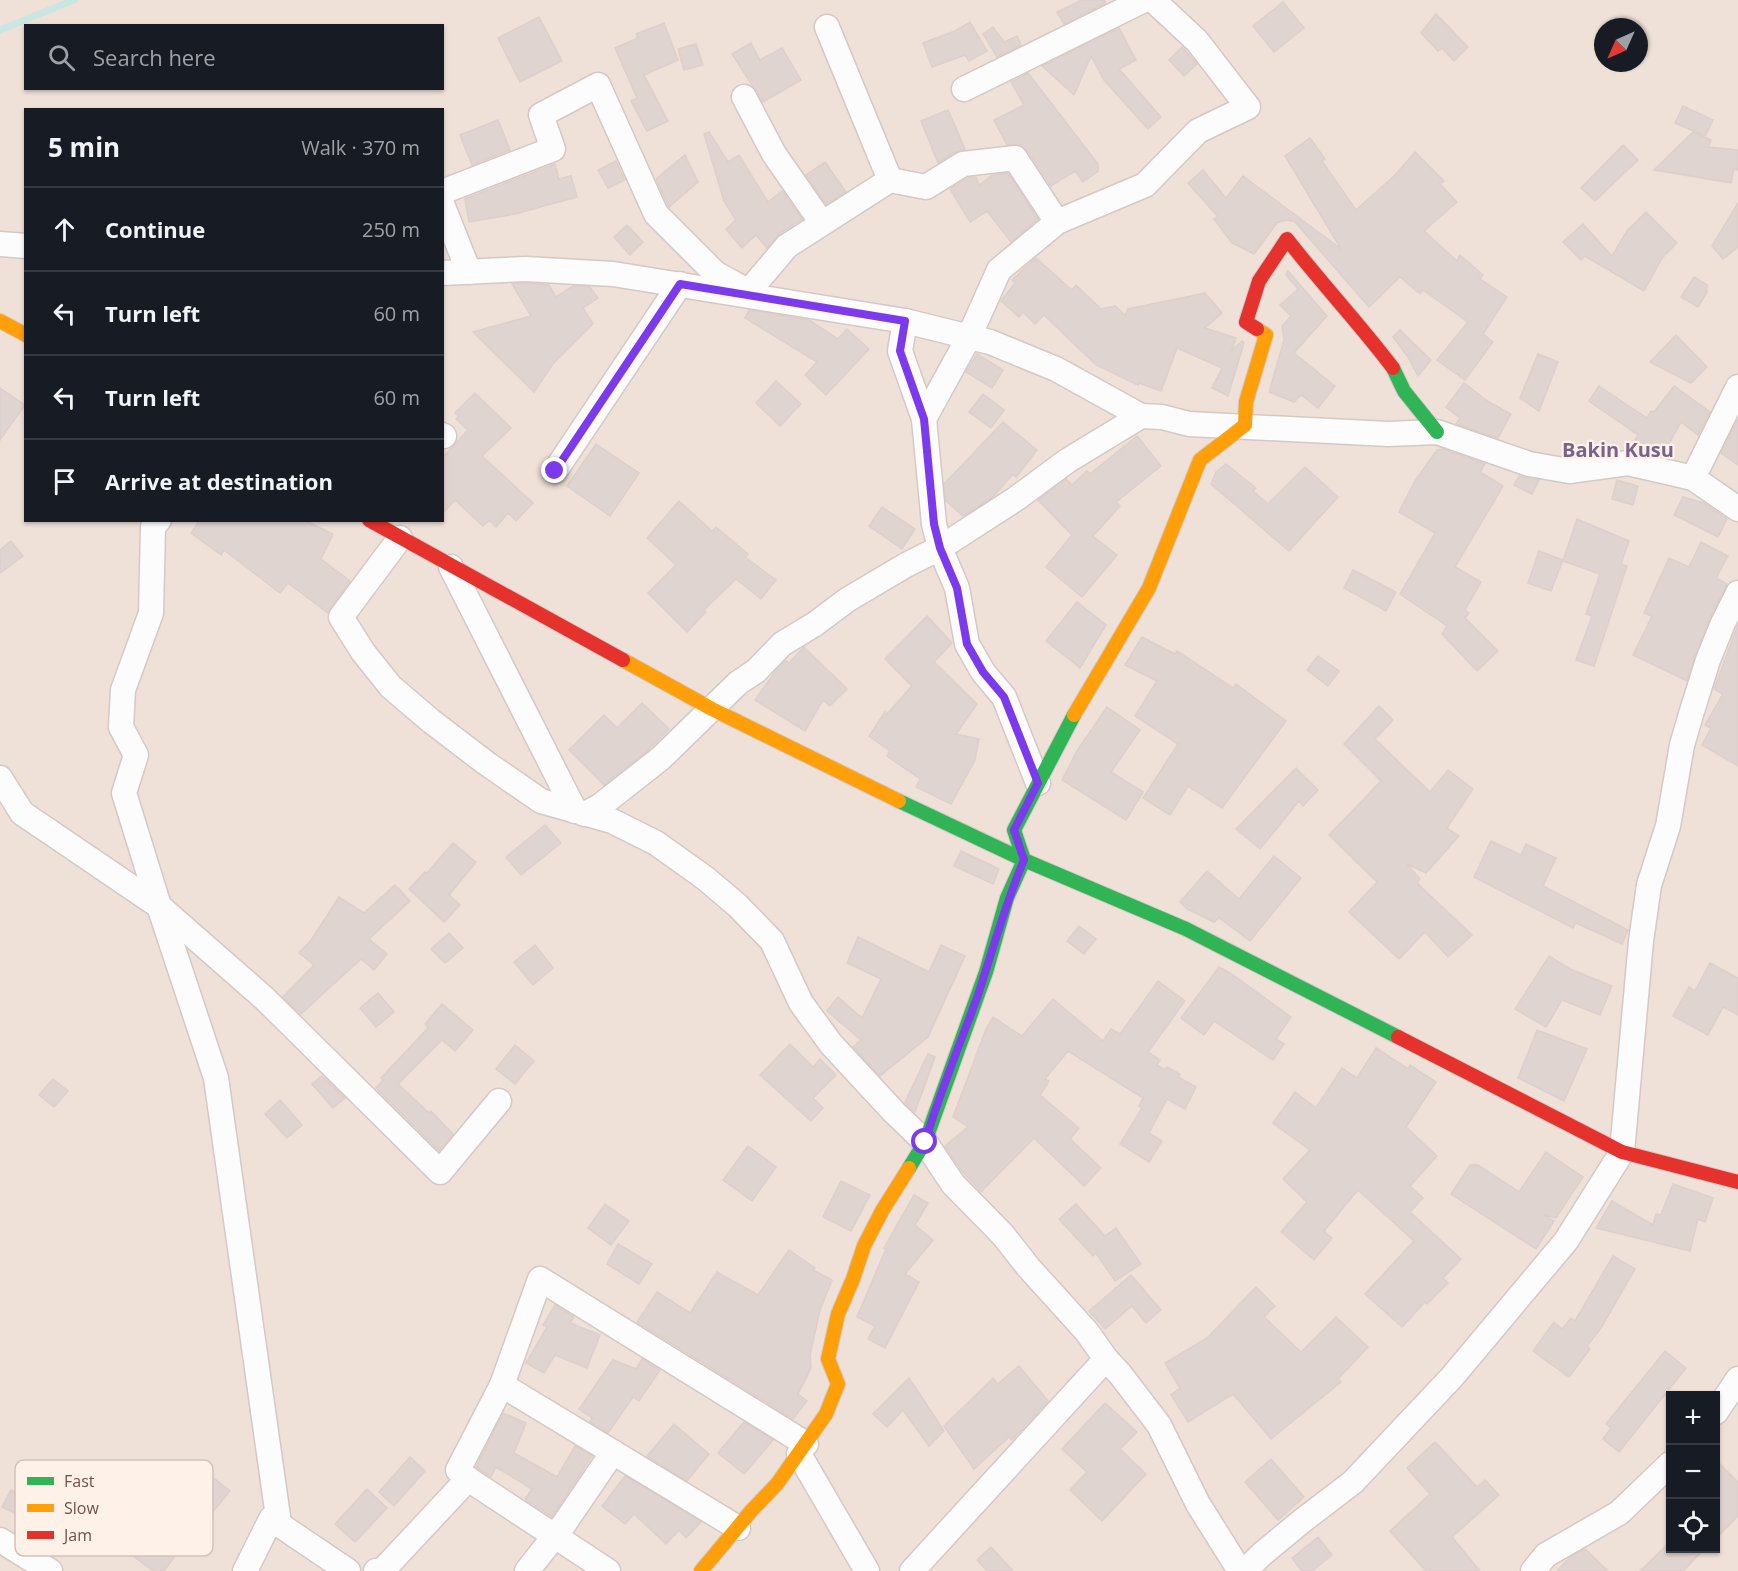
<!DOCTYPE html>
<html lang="en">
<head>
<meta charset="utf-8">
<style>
  body { margin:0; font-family:"Open Sans",sans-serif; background:#20242c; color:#f1f3f6 }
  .controls { position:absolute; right:18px; bottom:18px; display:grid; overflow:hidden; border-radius:0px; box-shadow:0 2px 4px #0004 }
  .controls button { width:54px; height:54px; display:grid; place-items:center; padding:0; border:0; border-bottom:2px solid #363941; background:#171b24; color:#f1f3f6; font:30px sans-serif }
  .compass { position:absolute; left:1594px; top:18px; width:54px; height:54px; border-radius:50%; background:#171b24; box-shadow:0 2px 4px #0004; rotate:225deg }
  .stop { position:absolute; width:18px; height:18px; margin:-14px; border:4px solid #7c3aed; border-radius:50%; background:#fff }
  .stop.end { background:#7c3aed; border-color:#fff; box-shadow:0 2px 6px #0008 }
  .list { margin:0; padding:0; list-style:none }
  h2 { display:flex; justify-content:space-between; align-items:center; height:78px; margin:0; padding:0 24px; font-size:26px }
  h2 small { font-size:20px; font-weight:400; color:#9ea1a6 }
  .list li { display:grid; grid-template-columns:39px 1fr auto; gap:18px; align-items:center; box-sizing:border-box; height:84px; padding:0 24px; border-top:2px solid #363941 }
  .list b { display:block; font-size:22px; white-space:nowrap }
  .list em { font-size:20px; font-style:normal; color:#9ea1a6 }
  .icon { flex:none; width:33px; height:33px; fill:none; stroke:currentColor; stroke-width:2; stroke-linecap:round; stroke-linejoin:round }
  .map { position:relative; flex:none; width:1738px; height:1571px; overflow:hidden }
  .search { position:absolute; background:#171b24; box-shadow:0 2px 4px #0004; left:24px; top:24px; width:420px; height:66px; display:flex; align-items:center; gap:15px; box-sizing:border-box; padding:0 21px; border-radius:0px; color:#9ea1a6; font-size:22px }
  .panel { position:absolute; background:#171b24; box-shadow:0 2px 4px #0004; left:24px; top:108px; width:420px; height:414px; border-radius:0px }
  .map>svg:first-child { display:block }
</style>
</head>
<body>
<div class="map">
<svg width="1738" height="1571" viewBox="0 0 1738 1571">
  <rect width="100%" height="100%" fill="#f4ede8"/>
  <path fill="#efe1d8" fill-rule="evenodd" d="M0 0H1738V1571H0ZM26 26H442V88H26ZM1603 27H1639V63H1603ZM26 110H442V520H26ZM1670 1396H1716V1548H1670Z"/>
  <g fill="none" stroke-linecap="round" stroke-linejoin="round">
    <path stroke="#cbe5e2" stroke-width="7" d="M0 30 74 0"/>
  </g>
  <g fill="#e0d4d0" stroke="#ddcfcb" stroke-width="1.5">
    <path d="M1082 0H1104L1106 3 1064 24 1057 12Z"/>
    <path d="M1283 2 1304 28 1274 52 1253 26Z"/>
    <path d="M1436 14 1468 47 1454 61 1442 48 1438 51 1421 33Z"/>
    <path d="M539 17 562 61 520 82 498 38Z"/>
    <path d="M970 22 987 51 969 61 965 55 932 67 923 43 955 31Z"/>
    <path d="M664 23 678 60 644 75 668 121 647 131 631 101 637 98 615 48 638 38 636 34Z"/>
    <path d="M993 27 1004 42 1017 36 1021 45 997 57 983 34Z"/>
    <path d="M1119 28 1136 60 1119 69 1161 117 1148 129 1104 80 1091 56 1074 95 1042 66Z"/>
    <path d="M751 43 760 60 782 48 801 80 763 102 732 54Z"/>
    <path d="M696 44 703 65 684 70 678 49Z"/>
    <path d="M1182 47 1197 64 1184 76 1169 60Z"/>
    <path d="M1028 73 1098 164V171L1083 182 1075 171 1051 186 1027 150 1020 145H1007L994 120 1024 105 1011 82Z"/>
    <path d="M1683 106 1713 120 1705 136 1675 123Z"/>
    <path d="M948 110 965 149 956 152 938 163 921 121Z"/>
    <path d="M498 120 510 150 472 165 460 135Z"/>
    <path d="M709 132 728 162 739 155 768 202 782 191 802 219 779 234 767 248 756 235 742 248 726 229 736 220 724 201 704 134Z"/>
    <path d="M1693 132 1711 140 1708 147 1738 150V170L1734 169 1731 183 1654 170Z"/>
    <path d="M1310 138 1325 159 1322 161 1356 210 1394 176 1415 152 1444 181 1440 184 1457 202 1424 231 1457 261 1460 255 1483 275 1480 279 1507 297 1483 334 1493 342 1465 380 1437 360 1468 322 1423 290 1420 294 1400 277 1369 307 1295 222 1287 220 1277 223 1254 254 1232 243 1214 219 1218 217 1188 183 1203 170 1226 198 1243 176 1341 249 1285 156Z"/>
    <path d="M1623 145 1638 160 1595 201 1581 188Z"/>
    <path d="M685 155 698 182 669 207 656 179Z"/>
    <path d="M616 161 625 180 608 188 598 170Z"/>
    <path d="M825 162 846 192 826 204 806 175Z"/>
    <path d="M555 164 559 179 571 176 577 197 515 214 469 222 465 199Z"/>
    <path d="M1008 173 1038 219 1011 242 987 211 970 222 950 189 968 178 976 177 979 185 993 175Z"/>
    <path d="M1738 203V247L1723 259 1712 246Z"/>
    <path d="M1646 212 1677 243 1662 258 1644 291 1585 256 1581 260 1563 242 1583 224 1612 256 1627 231Z"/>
    <path d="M627 225 643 242 630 255 614 237Z"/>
    <path d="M1036 258 1072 290 1076 285 1101 309 1115 306 1125 315 1128 309 1205 293 1222 313 1205 328 1236 338 1232 350 1242 341 1244 343 1228 396 1212 388 1222 368 1177 348 1161 391 1139 383 1138 385 1096 365 1044 315 1035 324 1023 312 1019 317 1001 301 1015 283 1012 280Z"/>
    <path d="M1288 271 1327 316 1294 353 1335 386 1318 408 1301 395 1294 402 1269 392 1284 340 1282 326 1291 316 1280 305 1298 289 1286 275Z"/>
    <path d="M1694 277 1707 285V292L1698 307 1681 297Z"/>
    <path d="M526 283 549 285 556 297 573 286 590 287 598 298 583 308 593 324 553 364 534 392 473 332 531 316 512 284Z"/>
    <path d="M749 310 809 320 838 339 847 329 869 349 826 395 805 375 817 362 745 318Z"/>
    <path d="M1400 330 1431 360 1418 376 1408 357 1393 337Z"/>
    <path d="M1676 335 1707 367 1691 383 1650 362Z"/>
    <path d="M977 354 1003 370 992 388 966 372Z"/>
    <path d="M1538 354 1558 362 1539 411 1520 398Z"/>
    <path d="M776 381 801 404 780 426 756 403Z"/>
    <path d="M1464 383 1489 402 1511 414 1498 438 1456 424 1460 418 1446 407Z"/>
    <path d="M1599 386 1647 418 1651 411 1654 412 1674 386 1710 412 1698 435 1681 422 1663 455 1635 440 1638 435 1589 401Z"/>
    <path d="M0 388 25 405 0 440Z"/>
    <path d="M475 393 511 428 482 456 533 503 516 521 508 513 496 527 489 520 483 526 455 500 442 514V458L468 430 456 419 459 416 455 413Z"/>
    <path d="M983 394 1004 410 991 428 969 412Z"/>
    <path d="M1738 419V465L1721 453Z"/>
    <path d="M1003 422 1037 450 1016 477 1013 474 992 498 963 516 946 501 944 484Z"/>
    <path d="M1137 436 1161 466 1116 502 1120 506 1093 536 1117 555 1082 597 1046 567 1072 535 1038 500 1066 479 1072 485 1087 471 1090 474Z"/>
    <path d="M596 444 639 473 610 516 567 486Z"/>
    <path d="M1443 449 1485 464 1480 472 1503 486 1455 567 1481 582 1465 610 1469 613 1465 618 1498 651 1477 671 1442 634 1447 626 1400 594 1435 533 1399 512 1415 481 1437 450Z"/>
    <path d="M1226 464 1256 488 1253 491 1268 504 1305 467 1338 497 1289 551 1211 484 1216 472Z"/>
    <path d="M1519 476 1539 480 1532 494 1514 485Z"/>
    <path d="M1617 480 1638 486 1633 505 1612 499Z"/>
    <path d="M1683 497 1704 503 1727 519 1718 537 1674 515Z"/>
    <path d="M679 501 712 531 716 527 748 554 745 557 776 580 761 599 736 579 704 610 706 612 687 632 648 593 676 565 647 538Z"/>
    <path d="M882 507 915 529 902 549 869 526Z"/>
    <path d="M1577 519 1629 541 1621 564 1627 566 1594 666 1576 660 1592 616 1586 614 1600 574 1563 561Z"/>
    <path d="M200 520H304L333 534 321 559 350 581 328 613 288 583 280 593 224 550 221 555 191 533Z"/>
    <path d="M11 541 23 556 0 573V550Z"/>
    <path d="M1701 542 1728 556 1716 578 1727 584 1710 618 1687 681 1633 655 1652 616 1644 613 1669 558 1689 567Z"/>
    <path d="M1539 551 1563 560 1551 591 1528 583Z"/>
    <path d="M1353 570 1396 592 1386 611 1344 588Z"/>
    <path d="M1077 602 1106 625 1080 668 1046 641Z"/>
    <path d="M927 616 952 643 934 662 977 704 956 734 979 739 975 760 951 804 916 787 920 779 887 756 890 751 869 736 885 712 887 714 912 686 885 659Z"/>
    <path d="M1738 625V766L1702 745 1711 728 1705 725 1723 694 1714 689Z"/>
    <path d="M1142 637 1175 654 1177 651 1233 688 1236 684 1286 721 1222 808 1188 786 1170 815 1143 798 1178 744 1135 716 1157 681 1125 665Z"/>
    <path d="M804 647 847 689 830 706 823 700 805 731 755 700 775 672 786 661 789 663Z"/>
    <path d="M1318 656 1339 671 1328 686 1307 670Z"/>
    <path d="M642 703 669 729 646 752 604 785 569 750 604 715 617 728Z"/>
    <path d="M1379 706 1393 720 1375 739 1430 792 1448 770 1473 789 1447 828 1459 836 1426 873 1407 864 1420 879 1417 883 1472 935 1448 957 1425 932 1399 959 1349 912 1377 882 1329 835 1381 781 1344 744Z"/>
    <path d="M1107 707 1140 730 1111 772 1143 792 1126 820 1062 780 1077 751Z"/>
    <path d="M1296 768 1318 790 1303 806 1299 801 1260 849 1236 829Z"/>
    <path d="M545 825 561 843 521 875 506 857Z"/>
    <path d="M1491 841 1521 855 1526 844 1556 858 1543 886 1628 930 1622 944 1576 923 1573 928 1474 877Z"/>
    <path d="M453 843 476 862 449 895 460 905 444 922 409 889 425 872 427 873Z"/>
    <path d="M961 851 999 869 993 884 954 866Z"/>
    <path d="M1274 856 1301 878 1250 941 1219 918 1214 922 1187 909 1180 902 1207 871 1239 899Z"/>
    <path d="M395 885 410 901 369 939 387 954 374 970 361 959 301 1014 283 997 314 965 299 953 311 940 339 897 364 913Z"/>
    <path d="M1079 926 1096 939 1084 954 1067 941Z"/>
    <path d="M449 933 463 948 445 963 431 949Z"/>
    <path d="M858 937 929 972 941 945 965 956 928 1037 880 1076 853 1047 861 1040 827 1011 838 997 862 1018 881 979 847 963Z"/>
    <path d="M535 945 553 968 533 985 514 962Z"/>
    <path d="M1549 956 1570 969 1612 986 1600 1015 1562 1000 1546 1027 1515 1009Z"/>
    <path d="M1710 963 1738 978V1015L1723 1007 1708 1035 1673 1016 1689 987 1695 991Z"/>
    <path d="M1219 967 1230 973 1291 1017 1276 1039 1284 1044 1273 1060 1214 1021 1204 1035 1181 1018Z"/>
    <path d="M1158 981 1185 1001 1148 1052 1160 1060 1157 1065 1165 1070 1167 1067 1180 1074 1178 1077 1196 1087 1185 1109 1167 1099 1149 1133 1162 1141 1149 1162 1120 1144 1142 1108 1139 1106 1143 1098 1068 1051 1045 1079 1049 1081 1040 1095 1079 1128 1070 1139 1101 1168 1084 1186 1034 1138 981 1192 961 1170 945 1146 968 1127 953 1117 986 1029 993 1017 1022 1036 1053 999 1103 1041 1111 1029 1120 1034Z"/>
    <path d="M378 993 394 1012 376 1027 360 1008Z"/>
    <path d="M442 1004 473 1030 455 1051 442 1040 398 1084 429 1113 431 1111 453 1134 439 1151 376 1088 383 1080 381 1078 428 1028 425 1024Z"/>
    <path d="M1537 1030 1587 1049 1564 1101 1518 1078Z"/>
    <path d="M790 1044 813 1067 820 1059 836 1075 813 1098 823 1108 811 1121 760 1075Z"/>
    <path d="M515 1045 534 1061 515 1084 496 1069Z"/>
    <path d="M1376 1048 1408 1069 1410 1065 1436 1082 1406 1127 1437 1156 1410 1186 1423 1198 1410 1212 1461 1259 1443 1278 1448 1283 1427 1304 1425 1302 1402 1327 1365 1294 1414 1241 1358 1190 1324 1231 1332 1238 1314 1260 1281 1232 1307 1202 1283 1179 1310 1150 1273 1123 1295 1092 1316 1108 1342 1068 1357 1078Z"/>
    <path d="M928 1054 935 1057 915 1112 905 1102Z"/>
    <path d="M322 1076 345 1098 333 1108 312 1084Z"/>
    <path d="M53 1079 68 1091 54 1107 39 1095Z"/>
    <path d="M280 1100 302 1125 287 1138 265 1114Z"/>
    <path d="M748 1146 776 1167 752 1201 723 1180Z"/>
    <path d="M1546 1152 1583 1177 1556 1218 1544 1215 1554 1221 1536 1249 1451 1194 1470 1165H1478L1519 1192Z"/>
    <path d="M841 1181 870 1195 851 1231 823 1217Z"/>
    <path d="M1673 1184 1713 1198 1705 1222 1698 1219 1690 1251 1596 1228 1612 1201 1653 1225 1656 1214 1661 1215Z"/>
    <path d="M914 1195 928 1203 915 1225 933 1240 905 1274 919 1282 885 1348 868 1339 875 1326 857 1317 886 1249 884 1248Z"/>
    <path d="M605 1204 629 1221 611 1245 588 1228Z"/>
    <path d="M1076 1204 1105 1236 1116 1228 1141 1264 1115 1281 1096 1253 1093 1256 1059 1219Z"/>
    <path d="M618 1244 652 1264 639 1284 607 1264Z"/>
    <path d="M789 1250 815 1268 813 1270 832 1280 820 1310 810 1355 811 1368 798 1394 807 1401 793 1419 637 1322 657 1292 690 1313 717 1272 758 1295Z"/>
    <path d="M1613 1256 1635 1269 1601 1328 1587 1346 1590 1349 1569 1377 1533 1351 1554 1322 1562 1329 1571 1318 1575 1321Z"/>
    <path d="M1131 1275 1161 1310 1146 1323 1132 1306 1105 1329 1089 1311Z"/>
    <path d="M1256 1287 1275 1306 1264 1317 1301 1352 1336 1317 1368 1347 1338 1379 1341 1382 1271 1439 1233 1394 1188 1422 1171 1395 1180 1388 1165 1363 1207 1338Z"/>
    <path d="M555 1305 574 1317 570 1323 600 1335 587 1368 555 1355 544 1373 526 1363 547 1327 543 1325Z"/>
    <path d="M1665 1351 1686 1368 1619 1452 1603 1439 1611 1428 1606 1424Z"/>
    <path d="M642 1359 660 1370 639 1401 633 1397 608 1433 590 1422 592 1418 579 1409 613 1360 636 1369Z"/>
    <path d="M1019 1366 1048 1401 1012 1440 1009 1437 974 1469 944 1426 993 1378 998 1384Z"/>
    <path d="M909 1378 944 1431 929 1446 903 1410 887 1427 873 1414Z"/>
    <path d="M1105 1403 1137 1432 1120 1449 1146 1474 1102 1521 1070 1490 1087 1472 1062 1449Z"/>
    <path d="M503 1413 526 1423 514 1453 557 1477 575 1446 592 1456 552 1517 525 1499 532 1489 496 1467 491 1477 476 1467Z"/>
    <path d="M744 1422 773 1440 744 1474 718 1453Z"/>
    <path d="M674 1424 709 1454 687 1481 647 1456Z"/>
    <path d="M1435 1442 1477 1487 1485 1480 1499 1495 1452 1537 1480 1571H1426L1390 1531 1430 1494 1407 1468Z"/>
    <path d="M410 1457 425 1471 394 1506 379 1492Z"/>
    <path d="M1271 1459 1304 1497 1278 1520 1245 1482Z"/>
    <path d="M1716 1460 1738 1482V1516L1716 1538Z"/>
    <path d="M200 1467 230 1491 189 1541 187 1539 164 1571H153L132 1555Z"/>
    <path d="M625 1476 701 1522 686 1538 679 1530 666 1544 634 1514 625 1524 602 1506Z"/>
    <path d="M367 1489 387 1508 355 1542 335 1524Z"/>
    <path d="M11 1490 41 1505 32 1522 2 1507Z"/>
    <path d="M1318 1537 1332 1555 1312 1571H1302L1292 1558Z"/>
    <path d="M1670 1542 1671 1548H1705L1683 1571H1640Z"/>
    <path d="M991 1547 1013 1571H987L977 1560Z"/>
    <path d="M1585 1549 1608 1571H1557L1570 1557Z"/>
  </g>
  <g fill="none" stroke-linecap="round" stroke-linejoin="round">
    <defs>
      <g id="street">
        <path d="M964 89 1144 0"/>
        <path d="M744 97 774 154 822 223"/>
        <path d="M890 180 926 187 963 164 1015 158 1057 222"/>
        <path d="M442 192 553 149 541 115 598 85 656 214 715 273 744 289"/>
        <path d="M442 204 469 272"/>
        <path d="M0 244 26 246"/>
        <path d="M442 273 526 269 613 274 905 321 990 342 1056 369 1141 416 1162 417 1189 424 1388 434 1437 432 1529 464 1569 471 1628 463 1693 478 1738 509"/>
        <path d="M749 291 787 246 890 180 827 27"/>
        <path d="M905 321 900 351 924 419 934 524 940 548 957 588 967 644 983 672 1004 697 1038 783"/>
        <path d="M924 419 969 337 999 270 1057 222 1145 185 1198 131 1248 107 1197 41 1153 0"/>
        <path d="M442 435 444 436"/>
        <path d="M555 471 680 284"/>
        <path d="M1693 478 1738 387"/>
        <path d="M159 520 153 527 151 613 123 690 121 727 136 755 124 793 159 906 216 1078 279 1524"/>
        <path d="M400 538 341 617 363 652 391 687 431 721 486 763 541 801 612 821 656 843 705 878 737 905 772 941 801 1003 831 1044 893 1111 925 1142 953 1184 1003 1235 1029 1268 1087 1332 1106 1359 1120 1374 1159 1425 1198 1504 1240 1571"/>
        <path d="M451 567 575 811"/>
        <path d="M0 778 22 813 159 906 264 998 440 1172 499 1101"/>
        <path d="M585 814 600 806 661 758 738 683 756 671 782 644 815 624 847 600 906 565 940 548 1017 498 1067 461 1141 416"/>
        <path d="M502 1385 738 1528"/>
        <path d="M1716 1412 1738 1379"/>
        <path d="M799 1454 867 1571"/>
        <path d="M468 1479 458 1470 502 1385 540 1279 806 1444"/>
        <path d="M0 1540 50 1571"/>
        <path d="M245 1571 271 1519 348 1571"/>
        <path d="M376 1571 383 1570 468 1479 608 1571"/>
        <path d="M527 1571 564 1524 613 1452"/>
        <path d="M912 1571 1106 1359"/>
        <path d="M1245 1571 1262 1554 1302 1521 1353 1482 1452 1377 1566 1241 1622 1152 1641 941 1649 885 1668 826 1682 745 1692 711 1708 660 1723 623 1738 593"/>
        <path d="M1533 1571 1546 1555 1619 1513 1670 1464"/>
      </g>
      <g id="fast">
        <path d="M1393 368 1404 391 1437 432"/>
        <path d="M899 801 1024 860 1186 929 1398 1037"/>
        <path d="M909 1168 925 1142 986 972 1007 898 1024 860 1014 830 1074 715"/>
      </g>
      <g id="slow">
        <path d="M0 321 26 335"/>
        <path d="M623 660 712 709 899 801"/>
        <path d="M1074 715 1149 588 1200 460 1245 425 1246 402 1266 335 1257 329"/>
        <path d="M701 1571 752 1510 777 1484 826 1414 838 1384 828 1359 838 1314 853 1279 864 1246 882 1211 909 1168"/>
      </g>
      <g id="jam">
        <path d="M1257 329 1246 322 1259 281 1287 239C1321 283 1359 323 1393 368"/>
        <path d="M369 520 623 660"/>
        <path d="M1398 1037 1622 1152 1738 1182"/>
      </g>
    </defs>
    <use href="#street" stroke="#d3c9c5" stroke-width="27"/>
    <use href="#fast" stroke="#d3c9c4" stroke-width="16"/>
    <use href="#slow" stroke="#d3c9c4" stroke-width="16"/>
    <use href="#jam" stroke="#d3c9c4" stroke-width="16"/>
    <use href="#street" stroke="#fdfcfc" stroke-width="24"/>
    <use href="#fast" stroke="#30b455" stroke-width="14"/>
    <use href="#slow" stroke="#ff9f0a" stroke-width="14"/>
    <use href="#jam" stroke="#e5322d" stroke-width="14"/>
  </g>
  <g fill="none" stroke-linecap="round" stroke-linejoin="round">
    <path stroke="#7c3aed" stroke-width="8" d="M555 471 680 284 905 321 900 351 924 419 934 524 940 548 957 588 967 644 983 672 1004 697 1038 783 1014 830 1024 860C1005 904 993 949 978 995 960 1044 940 1092 925 1142"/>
  </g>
  <g text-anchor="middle" stroke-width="4.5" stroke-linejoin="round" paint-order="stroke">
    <g font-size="20" font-weight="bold" fill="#77638c" stroke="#fef1e8">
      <text x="1618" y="457">Bakin Kusu</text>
    </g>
  </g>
  <rect x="15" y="1460" width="198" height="96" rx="9" fill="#fef1e8" stroke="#d3c1b9" stroke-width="1.5"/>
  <rect x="27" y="1477" width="27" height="8" fill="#30b455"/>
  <rect x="27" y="1504" width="27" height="8" fill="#ff9f0a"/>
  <rect x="27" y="1531" width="27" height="8" fill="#e5322d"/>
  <g font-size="16" fill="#70514b">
    <text x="64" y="1487">Fast</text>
    <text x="64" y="1514">Slow</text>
    <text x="64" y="1541">Jam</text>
  </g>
</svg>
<div class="controls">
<button>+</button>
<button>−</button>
<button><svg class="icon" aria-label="locate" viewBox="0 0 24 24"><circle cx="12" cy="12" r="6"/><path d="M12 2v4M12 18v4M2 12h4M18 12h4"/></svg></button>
</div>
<svg class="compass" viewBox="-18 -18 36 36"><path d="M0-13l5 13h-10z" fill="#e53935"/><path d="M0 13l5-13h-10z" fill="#9ea1a6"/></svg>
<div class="stop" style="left:925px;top:1142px"></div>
<div class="stop end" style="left:555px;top:471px"></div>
<div class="search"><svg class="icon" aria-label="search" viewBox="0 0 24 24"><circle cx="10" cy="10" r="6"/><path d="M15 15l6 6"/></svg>Search here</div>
<section class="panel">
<h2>5 min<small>Walk · 370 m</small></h2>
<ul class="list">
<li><svg class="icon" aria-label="ahead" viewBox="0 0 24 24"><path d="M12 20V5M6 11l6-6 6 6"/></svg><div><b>Continue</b></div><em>250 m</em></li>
<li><svg class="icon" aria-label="left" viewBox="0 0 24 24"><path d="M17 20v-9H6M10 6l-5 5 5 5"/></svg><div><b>Turn left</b></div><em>60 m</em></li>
<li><svg class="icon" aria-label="left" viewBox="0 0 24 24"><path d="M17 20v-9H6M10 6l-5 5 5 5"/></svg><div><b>Turn left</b></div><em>60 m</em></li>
<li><svg class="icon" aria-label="arrive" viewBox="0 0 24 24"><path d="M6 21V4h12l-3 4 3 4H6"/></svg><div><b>Arrive at destination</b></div></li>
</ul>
</section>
</div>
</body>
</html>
